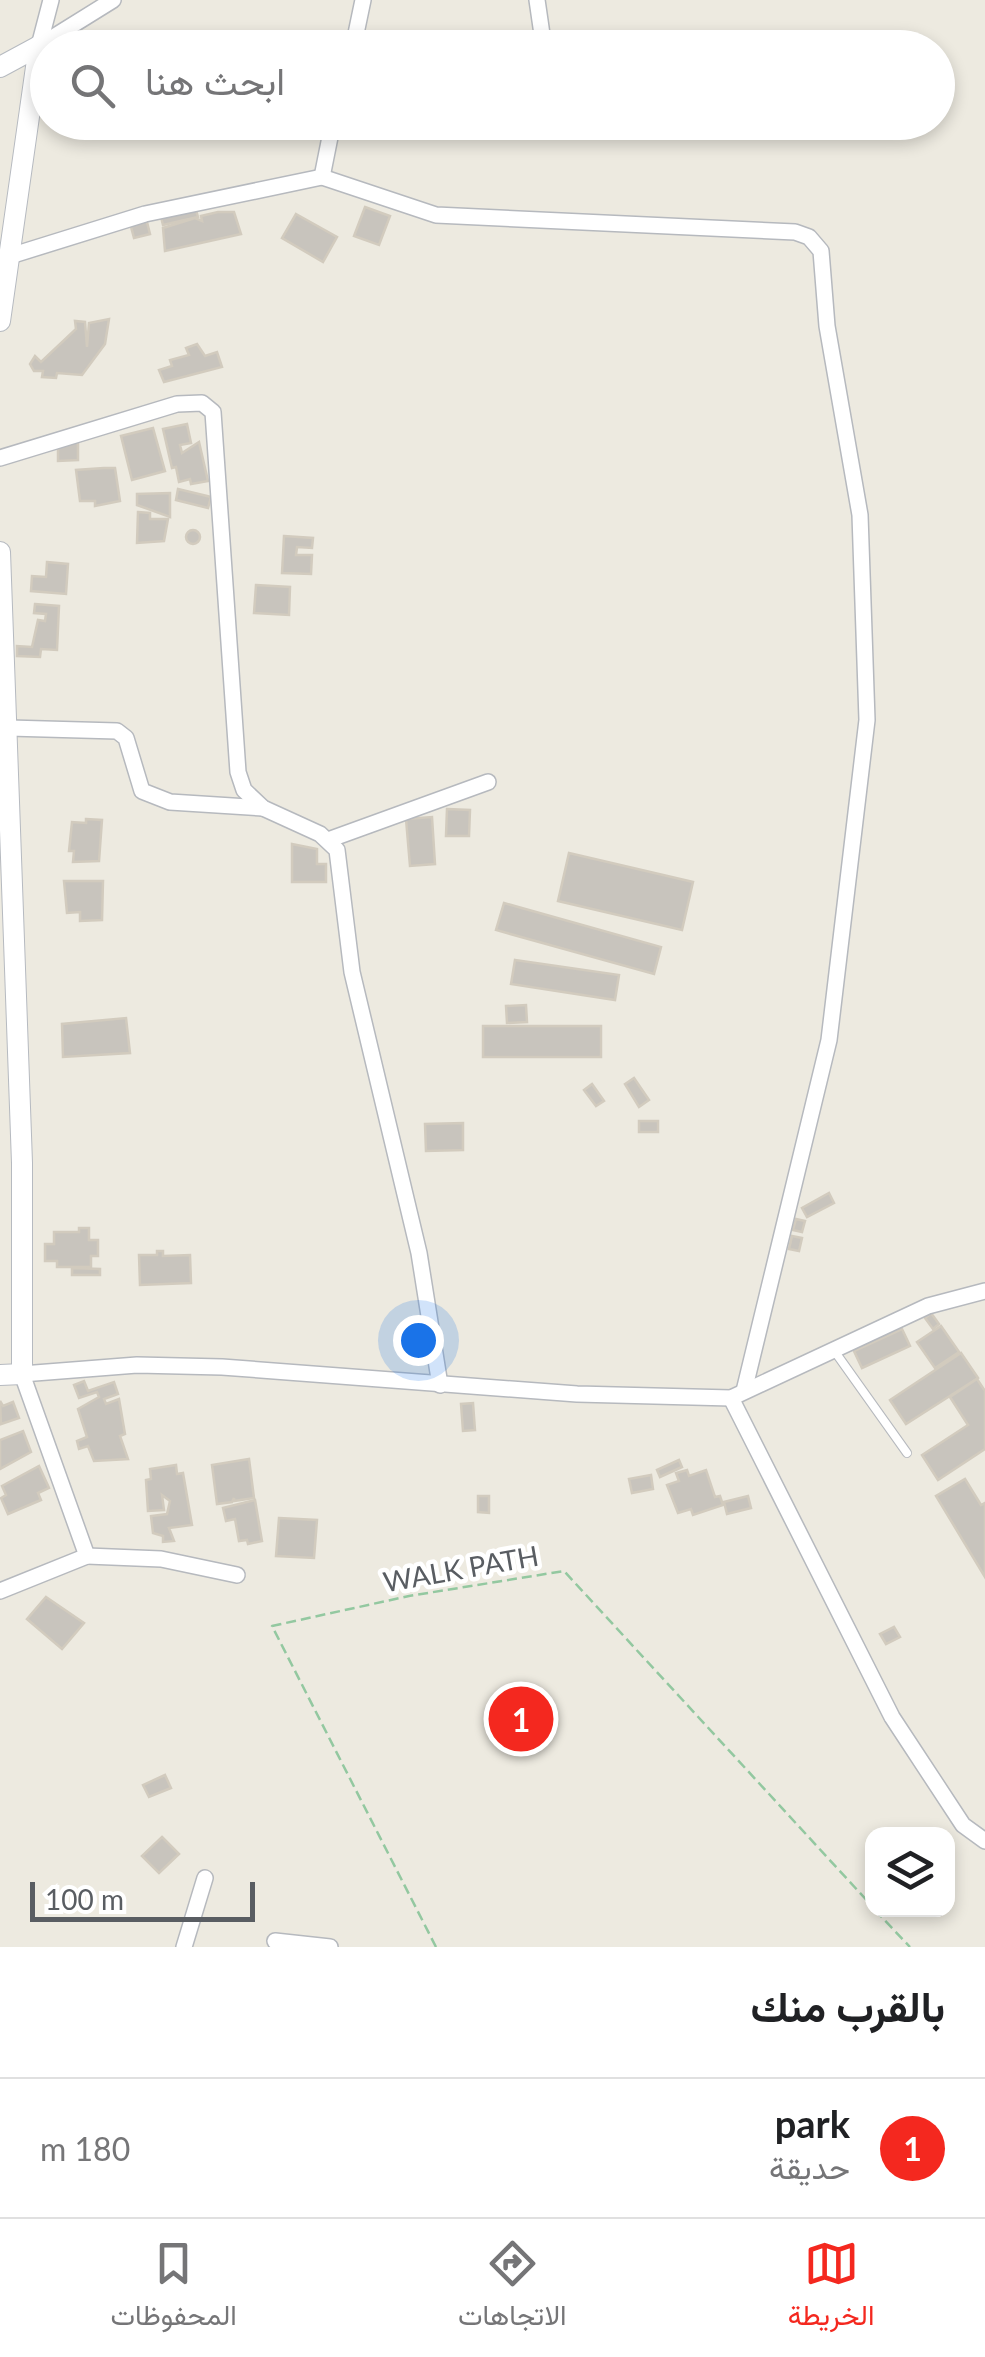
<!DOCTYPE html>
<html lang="ar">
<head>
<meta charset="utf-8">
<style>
  body { margin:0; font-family:Lato,Vazirmatn,sans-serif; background:#f2f2f2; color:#202124; direction:rtl }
  .controls { position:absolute; right:30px; bottom:30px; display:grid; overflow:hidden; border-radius:20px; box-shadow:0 5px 15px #0003 }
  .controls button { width:90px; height:90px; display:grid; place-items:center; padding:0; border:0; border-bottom:2px solid #e0e0e0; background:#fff; color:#202124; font:50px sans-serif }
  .scale { position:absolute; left:30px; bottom:25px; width:225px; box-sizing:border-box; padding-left:10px; border:5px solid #595d62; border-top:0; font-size:28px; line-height:35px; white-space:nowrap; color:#595d62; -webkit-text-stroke:8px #fff; paint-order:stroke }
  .you { position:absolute; left:418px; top:1340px; width:35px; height:35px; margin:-25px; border:8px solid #fff; border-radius:50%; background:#1a73e8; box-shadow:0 0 0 15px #1a73e833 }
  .badge { display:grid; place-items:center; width:65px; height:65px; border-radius:50%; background:#f4281f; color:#fff; font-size:32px; font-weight:700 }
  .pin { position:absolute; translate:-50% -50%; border:5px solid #fff; box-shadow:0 2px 10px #0006 }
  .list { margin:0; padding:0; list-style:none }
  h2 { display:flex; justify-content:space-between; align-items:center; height:130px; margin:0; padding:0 40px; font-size:42px }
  h2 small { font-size:32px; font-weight:400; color:#757577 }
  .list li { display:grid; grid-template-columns:65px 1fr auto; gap:30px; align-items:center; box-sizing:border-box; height:140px; padding:0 40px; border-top:2px solid #e0e0e0 }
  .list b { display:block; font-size:38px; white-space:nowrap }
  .list p { margin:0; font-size:32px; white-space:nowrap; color:#757577 }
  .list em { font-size:32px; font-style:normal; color:#757577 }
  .icon { flex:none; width:55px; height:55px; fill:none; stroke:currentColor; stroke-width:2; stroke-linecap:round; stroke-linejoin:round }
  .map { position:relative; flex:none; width:985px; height:1947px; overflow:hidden; direction:ltr }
  .search { position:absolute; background:#fff; box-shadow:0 5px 15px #0003; left:30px; right:30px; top:30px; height:110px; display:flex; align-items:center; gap:25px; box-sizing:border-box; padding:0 35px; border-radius:55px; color:#757577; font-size:38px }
  .sheet { height:270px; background:#fff }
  nav { display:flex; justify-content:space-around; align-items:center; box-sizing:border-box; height:140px; border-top:2px solid #e0e0e0; background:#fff; font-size:28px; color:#757577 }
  nav a { display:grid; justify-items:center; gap:5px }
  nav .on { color:#f4281f }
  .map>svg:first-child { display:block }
</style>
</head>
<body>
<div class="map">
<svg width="985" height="1947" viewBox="0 0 985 1947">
  <rect width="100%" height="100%" fill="#edeae0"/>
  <g fill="#c8c4bd" stroke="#d2cbbe" stroke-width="2.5">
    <path d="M102 34 105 40 113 36 119 48H72Z"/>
    <path d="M365 207 390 216 379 245 354 236Z"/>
    <path d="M196 210 198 217 163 225 161 217Z"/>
    <path d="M218 212H234L241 234 165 251 163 228 195 218 202 221 201 216Z"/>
    <path d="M296 214 337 237 323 262 282 238Z"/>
    <path d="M146 218 150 234 134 238 130 223Z"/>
    <path d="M109 319 105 344 82 375 57 373 56 378 42 377 43 371H34L30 364 35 356 41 362 76 329 75 321 85 322 87 347 89 323Z"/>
    <path d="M197 344 205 356 217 352 222 367 164 382 159 370 172 366 170 360 189 355 186 348Z"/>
    <path d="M187 424 191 443 180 445 182 453 199 442 208 481 191 484 190 479 179 482 176 467 172 468 163 429Z"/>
    <path d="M153 428 165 471 132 480 121 436Z"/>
    <path d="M58 440H78V460L58 461Z"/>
    <path d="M104 468H115L120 501 95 506V501H80L76 470Z"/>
    <path d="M178 489 211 497 208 508 176 500Z"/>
    <path d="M170 493V517L137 505V494Z"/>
    <path d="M138 512 150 513V519H168L164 541 137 543Z"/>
    <circle cx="193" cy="537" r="7"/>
    <path d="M284 536 313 538 312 548 297 547 296 555H312L311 574 282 573Z"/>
    <path d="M47 562 68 564 66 594 31 591 32 576 46 577Z"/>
    <path d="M256 585 290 587 289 615 254 613Z"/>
    <path d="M35 604 59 606 57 650 41 649 40 657 17 656V646L32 647 38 620 45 621 46 614 34 613Z"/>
    <path d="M447 809 470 810 469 836H446Z"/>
    <path d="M432 817 435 864 410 866 406 819Z"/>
    <path d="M86 819 102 820 99 861 73 862 74 851H69L72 822 86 823Z"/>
    <path d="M292 844 317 849V864H326V882H292Z"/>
    <path d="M569 853 693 882 682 930 558 901Z"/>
    <path d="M64 881H103L102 920 80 921V912L67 913Z"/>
    <path d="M504 903 661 947 654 974 496 930Z"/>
    <path d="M515 960 619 975 615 1000 511 984Z"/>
    <path d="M526 1005 527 1022 507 1023 506 1006Z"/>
    <path d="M126 1018 130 1053 63 1057 62 1024Z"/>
    <rect x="483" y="1026" width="118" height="31"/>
    <path d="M634 1078 649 1100 639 1107 625 1084Z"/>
    <path d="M592 1084 604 1101 596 1106 584 1090Z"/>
    <rect x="639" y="1121" width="19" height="11"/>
    <path d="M463 1123V1150L426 1151 425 1124Z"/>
    <path d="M829 1193 834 1203 807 1217 802 1208Z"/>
    <path d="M796 1219 805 1221 802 1232 793 1230Z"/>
    <path d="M79 1228H89V1240H98V1256H91V1267H57V1261H45V1244H54V1232H79Z"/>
    <path d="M792 1236 802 1238 799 1251 789 1249Z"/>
    <path d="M157 1251H163V1256L190 1255 191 1283 140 1285 139 1255H157Z"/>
    <path d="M72 1268 100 1269V1275H72Z"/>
    <path d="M931 1313 939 1324 933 1329 925 1318Z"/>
    <path d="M941 1326 959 1352 935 1368 917 1342Z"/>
    <path d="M902 1329 910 1346 862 1368 854 1351Z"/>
    <path d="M961 1353 978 1378 906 1424 890 1400Z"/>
    <path d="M977 1379 985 1391V1449L938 1480 922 1455 968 1425 950 1397Z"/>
    <path d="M84 1381 88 1391 114 1382 118 1394 104 1399 106 1404 119 1399 125 1434 120 1436 128 1459 94 1461 88 1446 79 1449 77 1441 87 1437 78 1409 99 1397 97 1392 79 1398 74 1385Z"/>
    <path d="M0 1401 3 1406 13 1402 19 1418 1 1424Z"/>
    <path d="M473 1403 475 1430 463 1431 461 1404Z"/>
    <path d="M23 1431 31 1452 0 1469V1440Z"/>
    <path d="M249 1459 254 1498 234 1501V1498L232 1502 217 1504 212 1465Z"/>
    <path d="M679 1460 682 1467 660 1477 657 1470Z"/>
    <path d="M176 1465 177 1474 183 1473 192 1525 169 1528 174 1541 163 1542V1536L153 1533 151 1516 167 1514 170 1501 162 1495 164 1510 148 1511 146 1480 151 1479 150 1469Z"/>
    <path d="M39 1466 49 1488 38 1493 41 1500 8 1514 1 1498 6 1495 2 1486Z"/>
    <path d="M687 1470 689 1476 706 1470 715 1497 720 1496 723 1505 693 1515 691 1509 678 1513 667 1485 679 1481 676 1473Z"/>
    <path d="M651 1475 653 1489 632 1493 629 1479Z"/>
    <path d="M965 1479 981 1505 985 1503V1577L936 1496Z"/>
    <path d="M478 1496H489V1513L478 1512Z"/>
    <path d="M748 1496 751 1508 727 1514 724 1502Z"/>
    <path d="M255 1500 262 1541 248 1544 247 1540 239 1541 235 1519 226 1521 223 1508Z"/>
    <path d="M279 1518 317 1520 314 1558 276 1556Z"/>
    <path d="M46 1597 84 1623 62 1649 27 1619Z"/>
    <path d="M894 1627 900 1637 886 1644 880 1634Z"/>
    <path d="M165 1775 171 1788 149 1797 143 1785Z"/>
    <path d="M162 1837 179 1854 159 1873 142 1856Z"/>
  </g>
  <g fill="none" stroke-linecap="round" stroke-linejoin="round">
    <defs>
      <path id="lane" d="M833 1349 907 1453"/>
      <g id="street">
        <path d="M537 0 544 48"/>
        <path d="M39 46 113 0"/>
        <path d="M39 46 51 0"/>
        <path d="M353 48 363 0"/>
        <path d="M322 177 333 122"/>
        <path d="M10 256 145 214 322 177 436 215 795 232 809 237 821 251 827 326 860 515 867 720 829 1040 744 1391"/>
        <path d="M0 458 177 404 202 403 213 412 238 772 244 790 263 808 320 834 337 850 352 972 419 1253 440 1385"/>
        <path d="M9 728 117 731 126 738 142 791 170 802 263 808"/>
        <path d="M328 840 488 782"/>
        <path d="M731 1398 892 1717 963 1825 985 1841"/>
        <path d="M87 1556 161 1559 237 1575"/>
        <path d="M0 1591 87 1556 22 1374 137 1365 222 1367 577 1394 731 1398 928 1306 985 1291"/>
        <path d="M275 1941 330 1947"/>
        <path d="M184 1947 205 1878"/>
      </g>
      <g id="secondary">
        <path d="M0 67 39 46"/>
        <path d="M0 321 39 46"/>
        <path d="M0 552 22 1163V1374L0 1375"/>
      </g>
    </defs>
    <use href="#lane" stroke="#b6b9be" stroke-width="10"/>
    <use href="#street" stroke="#b6b9be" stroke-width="18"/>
    <use href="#secondary" stroke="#b6bac0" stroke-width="22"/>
    <g stroke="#93c8a0" stroke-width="2.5" stroke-dasharray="10 5" stroke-linecap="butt">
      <path d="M875 1910 910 1947"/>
      <path d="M436 1947 272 1626 409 1596 564 1571 872 1906"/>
    </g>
    <use href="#lane" stroke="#fff" stroke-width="8"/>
    <use href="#street" stroke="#fff" stroke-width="15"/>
    <use href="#secondary" stroke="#fff" stroke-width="20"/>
  </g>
  <g text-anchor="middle" stroke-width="9" stroke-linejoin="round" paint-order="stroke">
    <g font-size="28" fill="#595d62" stroke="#fff">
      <text transform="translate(461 1569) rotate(-10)" y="10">WALK PATH</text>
    </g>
  </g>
</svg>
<div class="controls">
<button><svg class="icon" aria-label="layers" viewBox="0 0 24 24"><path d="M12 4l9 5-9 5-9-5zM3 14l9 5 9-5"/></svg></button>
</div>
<div class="scale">100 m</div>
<div class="you"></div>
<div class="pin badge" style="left:521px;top:1719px">1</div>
<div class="search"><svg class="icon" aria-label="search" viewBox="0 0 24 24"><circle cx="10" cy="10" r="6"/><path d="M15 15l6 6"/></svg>ابحث هنا</div>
</div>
<section class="sheet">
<h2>بالقرب منك<small></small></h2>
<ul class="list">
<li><span class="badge">1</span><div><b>park</b><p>حديقة</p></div><em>180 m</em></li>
</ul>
</section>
<nav>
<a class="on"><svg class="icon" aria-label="map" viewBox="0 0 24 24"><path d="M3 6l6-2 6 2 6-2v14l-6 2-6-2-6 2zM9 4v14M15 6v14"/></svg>الخريطة</a>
<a><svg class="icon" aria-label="directions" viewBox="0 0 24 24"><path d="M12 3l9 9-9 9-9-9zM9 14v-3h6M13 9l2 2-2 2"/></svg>الاتجاهات</a>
<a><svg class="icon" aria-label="saved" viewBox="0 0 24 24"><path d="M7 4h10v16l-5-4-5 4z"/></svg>المحفوظات</a>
</nav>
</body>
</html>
